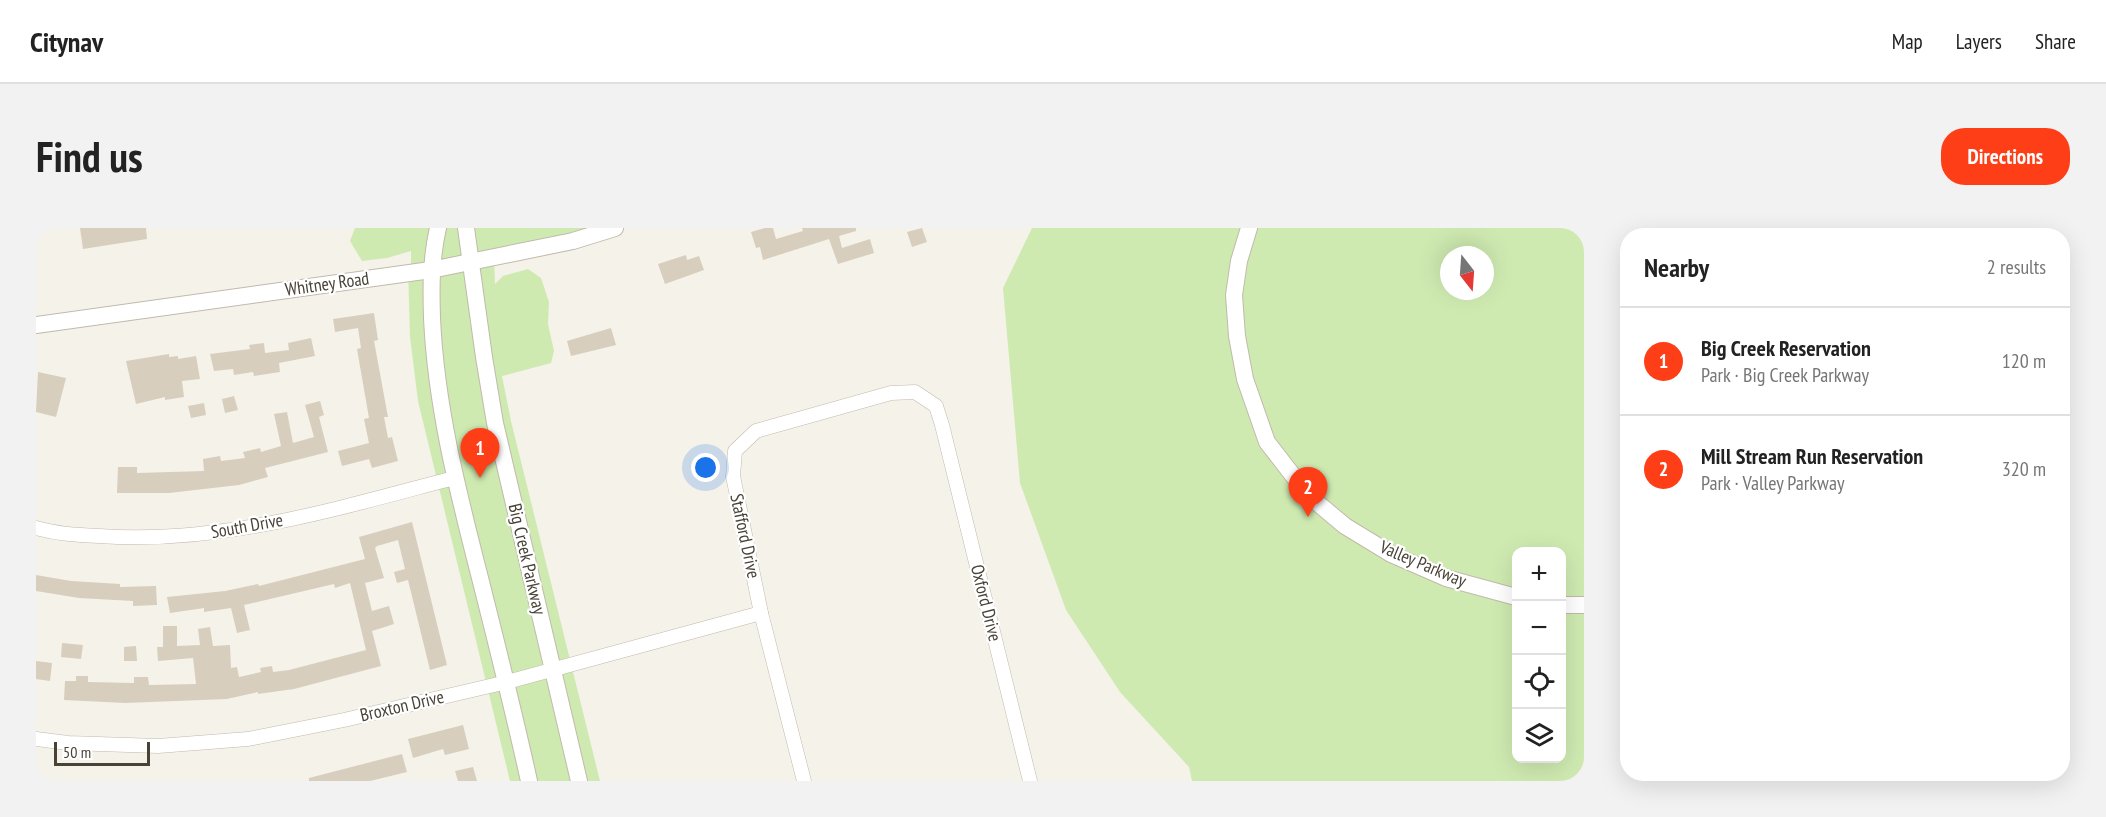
<!DOCTYPE html>
<html lang="en">
<head>
<meta charset="utf-8">
<style>
  body { margin:0; font-family:"PT Sans Narrow",sans-serif; background:#f2f2f2; color:#222 }
  .controls { position:absolute; right:18px; bottom:18px; display:grid; overflow:hidden; border-radius:12px; box-shadow:0 6px 24px #0002 }
  .controls button { width:54px; height:54px; display:grid; place-items:center; padding:0; border:0; border-bottom:2px solid #e0e0e0; background:#fff; color:#222; font:30px sans-serif }
  .compass { position:absolute; left:1404px; top:18px; width:54px; height:54px; border-radius:50%; background:#fff; box-shadow:0 6px 24px #0002; rotate:163deg }
  .scale { position:absolute; left:18px; bottom:15px; width:96px; box-sizing:border-box; padding-left:6px; border:3px solid #494237; border-top:0; font-size:16px; line-height:21px; white-space:nowrap; color:#494237; -webkit-text-stroke:4px #fff; paint-order:stroke }
  .you { position:absolute; left:670px; top:240px; width:21px; height:21px; margin:-15px; border:4px solid #fff; border-radius:50%; background:#1a73e8; box-shadow:0 0 0 9px #1a73e833 }
  .badge { display:grid; place-items:center; width:39px; height:39px; border-radius:50%; background:#fe3e17; color:#fff; font-size:20px; font-weight:700 }
  .pin { position:absolute; translate:-50% -50px; filter:drop-shadow(0 2px 3px #0008) }
  .pin::after { content:''; position:absolute; top:32px; width:21px; height:18px; background:inherit; clip-path:polygon(0 0,100% 0,50% 100%) }
  .list { margin:0; padding:0; list-style:none }
  h2 { display:flex; justify-content:space-between; align-items:center; height:78px; margin:0; padding:0 24px; font-size:26px }
  h2 small { font-size:20px; font-weight:400; color:#767676 }
  .list li { display:grid; grid-template-columns:39px 1fr auto; gap:18px; align-items:center; box-sizing:border-box; height:108px; padding:0 24px; border-top:2px solid #e0e0e0 }
  .list b { display:block; font-size:22px; white-space:nowrap }
  .list p { margin:0; font-size:20px; white-space:nowrap; color:#767676 }
  .list em { font-size:20px; font-style:normal; color:#767676 }
  .icon { flex:none; width:33px; height:33px; fill:none; stroke:currentColor; stroke-width:2; stroke-linecap:round; stroke-linejoin:round }
  .map { position:relative; flex:none; width:1548px; height:553px; overflow:hidden; border-radius:24px }
  header { display:flex; align-items:center; gap:36px; box-sizing:border-box; height:84px; padding:0 30px; background:#fff; border-bottom:2px solid #e0e0e0 }
  header strong { font-size:28px }
  nav { display:flex; gap:33px; margin-inline-start:auto; font-size:21px }
  .intro { display:flex; align-items:center; justify-content:space-between; box-sizing:border-box; height:144px; padding:0 36px }
  h1 { margin:0; font-size:42px }
  .button { padding:15px 27px; border-radius:24px; background:#fe3e17; color:#fff; font-size:21px; font-weight:700 }
  main { display:flex; gap:36px; padding:0 36px }
  aside { flex:1; background:#fff; border-radius:24px; box-shadow:0 6px 24px #0002 }
  .map>svg:first-child { display:block }
</style>
</head>
<body>
<header>
<strong>Citynav</strong>
<nav><a>Map</a><a>Layers</a><a>Share</a></nav>
</header>
<div class="intro"><h1>Find us</h1><a class="button">Directions</a></div>
<main>
<div class="map">
<svg width="1548" height="553" viewBox="0 0 1548 553">
  <rect width="100%" height="100%" fill="#f5f2e9"/>
  <g fill="#cfeab1" fill-rule="evenodd">
    <path d="M319 0H578L458 27 459 56 467 48 492 41 505 50 513 74 512 96 518 123 515 135 466 148 475 193 564 553H474L382 173 374 109 372 39 375 38V23L351 30 326 33 314 13Z"/>
    <path d="M996 0H1548V553H1156L1153 539 1084 464 1030 382 984 255 967 60ZM1413 27H1449V63H1413ZM1480 323H1526V530H1480Z"/>
  </g>
  <g fill="#d7cebe">
    <path d="M44 0H110L111 11 47 21Z"/>
    <path d="M729 0H737L740 11 767 3 766 0H820V3L803 8 806 20 834 11 838 25 802 36 793 11 727 32 724 19 720 20 715 4Z"/>
    <path d="M886 0 891 14 876 19 871 4Z"/>
    <path d="M650 27 651 32 663 28 668 42 629 56 622 36Z"/>
    <path d="M338 85 342 112 338 113 352 189H348L352 210 356 209 362 233 336 240 333 231 306 238 302 223 333 215 328 191 333 190 321 121 325 120 322 100 299 104 297 91Z"/>
    <path d="M575 100 580 117 535 128 531 113Z"/>
    <path d="M275 110 279 128 243 135 244 144 218 148 217 144 198 147 197 141 178 143 174 126 214 121 213 117 228 115 229 125 253 122 252 115Z"/>
    <path d="M133 126V129L142 128V131L160 128 164 151 146 153 148 169 129 172V169L100 176 90 133Z"/>
    <path d="M2 144 30 150 20 189 0 184Z"/>
    <path d="M198 168 202 182 189 185 186 171Z"/>
    <path d="M284 173 288 187 283 189 292 224 229 240 232 249 203 257 133 265H81L82 239H101V245L168 243 167 231 184 228 185 233 209 230 207 224 224 220 225 224 245 218 238 186 251 184 257 215 278 209 269 177Z"/>
    <path d="M168 175 170 187 155 190 152 178Z"/>
    <path d="M376 294 411 437 394 442 372 352 361 355 358 344 369 341 362 312 341 318 339 320 348 350 329 355 336 383 353 378 358 396 336 403 345 438 258 461 222 466V464L191 471 89 475 28 472 29 453H40V448H52V454L98 455V449H112L113 457 160 456 157 430 122 433 121 419H127V398H141V418L164 417 162 401 174 399 177 418 194 417 195 440 201 439 203 449 225 444 224 440 236 438 237 444 253 442 330 422 314 355 299 360 298 356 208 377 214 402 201 405 195 380 168 384V380L134 385 131 369 189 363 222 356 223 358 329 331 323 309Z"/>
    <path d="M0 347 35 353 84 356V359L120 358 121 377 97 378V373L43 370 0 363Z"/>
    <path d="M26 415 47 417 45 431 25 429Z"/>
    <path d="M100 418 101 433H88V419Z"/>
    <path d="M0 433 16 435 14 453 0 451Z"/>
    <path d="M427 497 433 521 409 527 407 521 377 530 372 511Z"/>
    <path d="M366 526 371 544 334 553H273V550Z"/>
    <path d="M437 539 441 553H422L419 543Z"/>
  </g>
  <g fill="none" stroke-linecap="round" stroke-linejoin="round">
    <defs>
      <g id="minor">
        <path d="M0 300C21 306 41 307 63 308 184 317 303 280 418 250"/>
        <path d="M0 511 32 515 122 518 212 511 308 492 471 454 725 385"/>
        <path d="M768 553 725 385 697 248 699 223 720 203 855 165 879 164 900 178 906 197 994 553"/>
      </g>
      <g id="tertiary">
        <path d="M402 0C395 30 395 59 396 90 400 179 422 264 444 350 461 417 478 485 493 553"/>
        <path d="M430 0 448 129 459 195 543 553"/>
        <path d="M1213 0 1203 33 1198 67 1201 108 1209 151 1231 214 1272 267 1309 298 1355 326 1410 350 1480 369"/>
        <path d="M0 97 395 42 537 13 579 0"/>
        <path d="M1526 377H1548"/>
      </g>
    </defs>
    <use href="#minor" stroke="#c1baab" stroke-width="15"/>
    <use href="#tertiary" stroke="#c1baab" stroke-width="18"/>
    <use href="#minor" stroke="#fff" stroke-width="14"/>
    <use href="#tertiary" stroke="#fff" stroke-width="16"/>
  </g>
  <g text-anchor="middle" stroke-width="4.5" stroke-linejoin="round" paint-order="stroke">
    <g font-size="18" fill="#494237" stroke="#fff">
      <text transform="translate(291 56) rotate(-8)" y="6">Whitney Road</text>
      <text transform="translate(211 298) rotate(-10)" y="6">South Drive</text>
      <text transform="translate(709 308) rotate(78)" y="6">Stafford Drive</text>
      <text transform="translate(491 331) rotate(77)" y="6">Big Creek Parkway</text>
      <text transform="translate(1387 336) rotate(23)" y="6">Valley Parkway</text>
      <text transform="translate(950 375) rotate(76)" y="6">Oxford Drive</text>
      <text transform="translate(366 478) rotate(-13)" y="6">Broxton Drive</text>
    </g>
  </g>
</svg>
<div class="controls">
<button>+</button>
<button>−</button>
<button><svg class="icon" aria-label="locate" viewBox="0 0 24 24"><circle cx="12" cy="12" r="6"/><path d="M12 2v4M12 18v4M2 12h4M18 12h4"/></svg></button>
<button><svg class="icon" aria-label="layers" viewBox="0 0 24 24"><path d="M12 4l9 5-9 5-9-5zM3 14l9 5 9-5"/></svg></button>
</div>
<svg class="compass" viewBox="-18 -18 36 36"><path d="M0-13l5 13h-10z" fill="#e53935"/><path d="M0 13l5-13h-10z" fill="#767676"/></svg>
<div class="scale">50 m</div>
<div class="you"></div>
<div class="pin badge" style="left:444px;top:250px">1</div>
<div class="pin badge" style="left:1272px;top:289px">2</div>
</div>
<aside>
<h2>Nearby<small>2 results</small></h2>
<ul class="list">
<li><span class="badge">1</span><div><b>Big Creek Reservation</b><p>Park · Big Creek Parkway</p></div><em>120 m</em></li>
<li><span class="badge">2</span><div><b>Mill Stream Run Reservation</b><p>Park · Valley Parkway</p></div><em>320 m</em></li>
</ul>
</aside>
</main>
</body>
</html>
